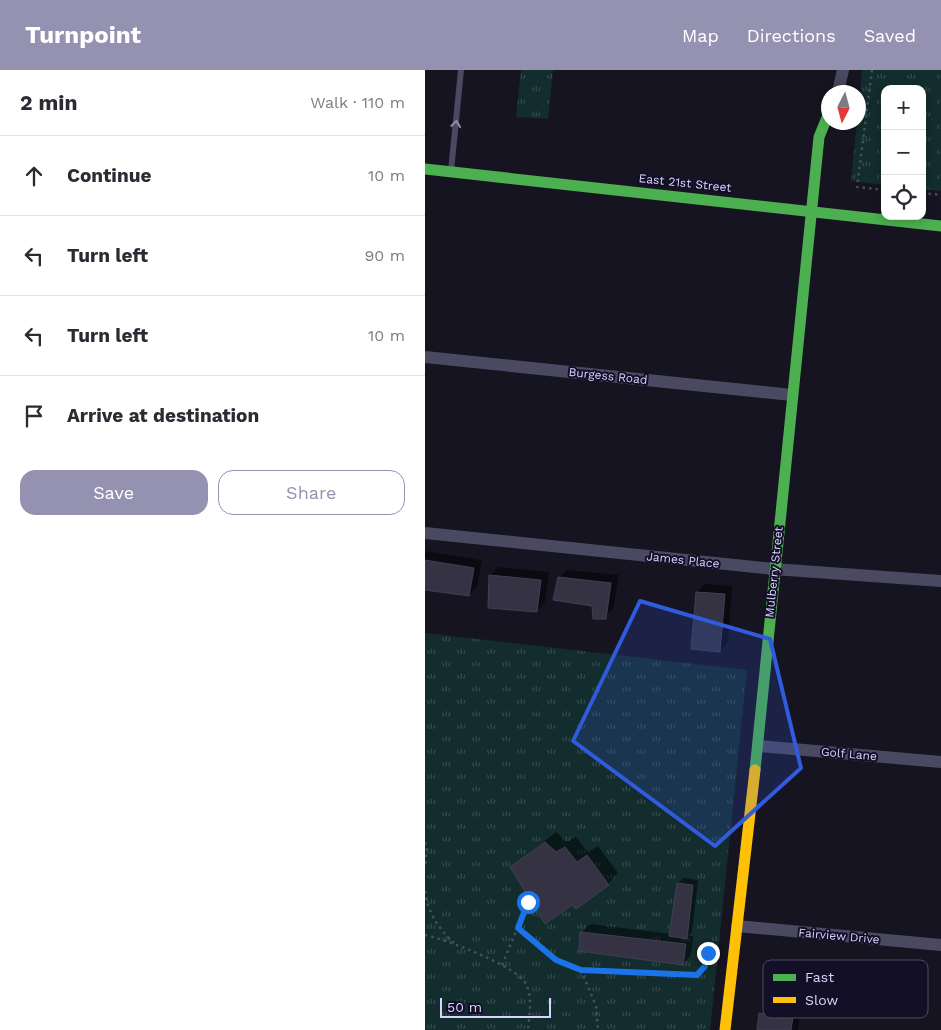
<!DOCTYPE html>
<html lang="en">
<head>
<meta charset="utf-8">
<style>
  body { margin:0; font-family:"Work Sans",sans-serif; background:#f7f7f7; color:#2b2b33 }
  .controls { position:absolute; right:15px; top:15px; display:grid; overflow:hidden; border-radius:10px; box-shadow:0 2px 8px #0003 }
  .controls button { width:45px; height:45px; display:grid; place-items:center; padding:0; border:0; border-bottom:1px solid #e1e1e2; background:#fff; color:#2b2b33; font:25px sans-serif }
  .compass { position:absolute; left:396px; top:15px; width:45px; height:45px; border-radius:50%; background:#fff; box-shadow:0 2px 8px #0003; rotate:186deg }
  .scale { position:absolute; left:15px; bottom:12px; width:111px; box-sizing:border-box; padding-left:5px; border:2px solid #d9d4ff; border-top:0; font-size:14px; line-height:18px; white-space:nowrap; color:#d9d4ff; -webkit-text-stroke:4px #130f26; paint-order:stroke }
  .stop { position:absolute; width:15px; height:15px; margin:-11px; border:4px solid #1a73e8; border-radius:50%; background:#fff }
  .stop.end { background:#1a73e8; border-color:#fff; box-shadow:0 1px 5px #0008 }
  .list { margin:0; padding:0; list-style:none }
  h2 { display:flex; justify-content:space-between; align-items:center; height:65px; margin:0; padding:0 20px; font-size:21px }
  h2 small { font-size:16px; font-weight:400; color:#7c7c81 }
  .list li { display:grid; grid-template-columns:32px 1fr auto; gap:15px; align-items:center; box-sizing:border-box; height:80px; padding:0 20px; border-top:1px solid #e1e1e2 }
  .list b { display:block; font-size:19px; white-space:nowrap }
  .list em { font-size:16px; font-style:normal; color:#7c7c81 }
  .actions { display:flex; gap:10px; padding:15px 20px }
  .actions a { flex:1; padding:11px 0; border:1px solid #9591b1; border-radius:15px; text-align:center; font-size:18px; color:#9591b1 }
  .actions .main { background:#9591b1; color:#fff }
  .icon { flex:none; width:28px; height:28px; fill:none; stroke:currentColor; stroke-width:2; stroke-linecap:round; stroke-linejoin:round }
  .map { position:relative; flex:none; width:516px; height:960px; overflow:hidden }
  header { display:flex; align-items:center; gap:30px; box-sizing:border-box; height:70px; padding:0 25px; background:#9591b1; color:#fff }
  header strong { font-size:24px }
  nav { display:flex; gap:28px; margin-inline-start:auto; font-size:18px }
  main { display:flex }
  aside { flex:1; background:#fff }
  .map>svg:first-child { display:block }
</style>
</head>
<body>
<header>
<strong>Turnpoint</strong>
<nav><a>Map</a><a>Directions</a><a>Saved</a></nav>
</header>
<main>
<aside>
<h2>2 min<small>Walk · 110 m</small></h2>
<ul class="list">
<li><svg class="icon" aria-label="ahead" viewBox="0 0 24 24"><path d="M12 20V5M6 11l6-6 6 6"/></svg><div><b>Continue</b></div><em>10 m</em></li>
<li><svg class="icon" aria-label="left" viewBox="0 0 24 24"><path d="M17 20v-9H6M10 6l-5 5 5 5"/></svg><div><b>Turn left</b></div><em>90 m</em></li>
<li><svg class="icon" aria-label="left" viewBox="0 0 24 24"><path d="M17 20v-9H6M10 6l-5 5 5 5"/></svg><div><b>Turn left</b></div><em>10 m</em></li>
<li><svg class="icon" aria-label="arrive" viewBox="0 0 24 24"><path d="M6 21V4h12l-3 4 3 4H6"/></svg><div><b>Arrive at destination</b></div></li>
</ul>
<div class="actions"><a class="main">Save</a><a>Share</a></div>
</aside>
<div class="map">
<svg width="516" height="960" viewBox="0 0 516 960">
  <defs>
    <pattern id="grass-tufts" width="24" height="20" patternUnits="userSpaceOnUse" patternTransform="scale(1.25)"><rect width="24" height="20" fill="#132c2d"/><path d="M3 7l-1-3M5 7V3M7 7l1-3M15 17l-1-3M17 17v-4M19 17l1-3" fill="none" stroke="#354a4c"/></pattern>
  </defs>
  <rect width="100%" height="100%" fill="#161421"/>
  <g fill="url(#grass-tufts)">
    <path d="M96 0H128L123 49 91 47Z"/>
    <path d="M437 0H516V121L497 119V19H460V115L426 111 432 53 433 52Z"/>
    <path d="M0 563 322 600 285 960H0Z"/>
  </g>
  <g fill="#0007">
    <path d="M0 481 57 490 52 517 44 525 0 519Z"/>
    <path d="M73 497 124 502 120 532 112 541 65 505Z"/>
    <path d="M142 500 194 505 188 539 180 547 169 535 134 508Z"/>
    <path d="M280 514 307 516 303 572 295 581 272 522Z"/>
    <path d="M131 762 142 772 151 767 163 782 173 776 193 803 183 814 87 797Z"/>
    <path d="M259 808 273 810 267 862 263 866H268L266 885 258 894 157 863 165 854 246 864 253 813Z"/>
    <path d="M343 935 376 939 373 960H333L335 944Z"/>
  </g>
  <g fill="#343243" stroke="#433f54">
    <path d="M0 490 49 498 44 526 0 520Z"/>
    <path d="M64 505 116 510 112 542 63 538Z"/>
    <path d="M133 507 186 513 181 549H168L167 536 128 530Z"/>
    <path d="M271 522 300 524 295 582 266 579Z"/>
    <path d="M120 772 131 782 140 777 152 792 162 785 184 815 151 839 147 835 120 854 85 797Z"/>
    <path d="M252 813 268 815 262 869 244 866Z"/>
    <path d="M155 862 261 874 258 895 154 881Z"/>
    <path d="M334 943 368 947 366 960H332Z"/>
  </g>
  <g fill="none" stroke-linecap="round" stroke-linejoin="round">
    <g stroke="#44505f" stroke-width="2.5" stroke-dasharray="2.5 4" stroke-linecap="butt">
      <path d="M447 0 432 117 460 120"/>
      <path d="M497 123 516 125"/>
      <path d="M0 772 2 778 0 798"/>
      <path d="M0 821C3 843 13 858 29 873"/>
      <path d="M93 858 131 890 156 900 272 905 280 896 283 883"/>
      <path d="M0 865C20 869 92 896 101 914 108 927 104 946 103 960"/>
      <path d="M77 895 103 832"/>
      <path d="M156 900 171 936 173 960"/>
    </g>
    <path stroke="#4a4962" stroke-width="6" d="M26 101 36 0"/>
    <g stroke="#4a4962" stroke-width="12">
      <path d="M413 22 418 0"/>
      <path d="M0 287 367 325"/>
      <path d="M0 463 349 499 516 511"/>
      <path d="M333 676 516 692"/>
      <path d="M312 856 516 875"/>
    </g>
    <g stroke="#4caf50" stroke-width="11">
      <path d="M0 99 516 156"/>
      <path d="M330 700 394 67 403 45"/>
    </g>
    <path stroke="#ffc107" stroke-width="11" d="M300 960 330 700"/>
  </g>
  <defs><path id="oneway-chevron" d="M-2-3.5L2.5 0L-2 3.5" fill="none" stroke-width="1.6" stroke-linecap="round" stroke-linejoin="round" transform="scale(1.25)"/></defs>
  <use stroke="#928eb0" href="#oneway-chevron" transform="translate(31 54) rotate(-84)"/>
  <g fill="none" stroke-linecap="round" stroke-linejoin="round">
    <path stroke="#1a73e8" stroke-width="6" d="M103 832 93 858 131 890 156 900 272 905 280 896 283 883"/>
  </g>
  <path fill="#305bdc" fill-opacity="0.2" stroke="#305bdc" stroke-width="4" stroke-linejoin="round" d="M215 531 345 569 376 698 290 776 148 671Z"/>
  <g text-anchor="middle" stroke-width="4" stroke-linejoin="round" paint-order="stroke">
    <g font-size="12" fill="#d9d4ff" stroke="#130f26">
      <text transform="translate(260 113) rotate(6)" y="4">East 21st Street</text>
      <text transform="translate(183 306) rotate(6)" y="4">Burgess Road</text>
      <text transform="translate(258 490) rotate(6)" y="4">James Place</text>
      <text transform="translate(349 502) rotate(-84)" y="4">Mulberry Street</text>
      <text transform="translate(424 684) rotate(5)" y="4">Golf Lane</text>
      <text transform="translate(414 866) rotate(5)" y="4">Fairview Drive</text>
    </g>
  </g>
  <rect x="338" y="890" width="165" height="58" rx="8" fill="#130f26" stroke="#4e4a67" stroke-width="1"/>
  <rect x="348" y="904" width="23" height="7" fill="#4caf50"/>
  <rect x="348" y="927" width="23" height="6" fill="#ffc107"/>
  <g font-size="14" fill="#d9d4ff">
    <text x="380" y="912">Fast</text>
    <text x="380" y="935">Slow</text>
  </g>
</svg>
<div class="controls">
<button>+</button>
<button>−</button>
<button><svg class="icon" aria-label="locate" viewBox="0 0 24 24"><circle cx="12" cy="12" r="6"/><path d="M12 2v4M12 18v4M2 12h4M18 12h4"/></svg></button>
</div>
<svg class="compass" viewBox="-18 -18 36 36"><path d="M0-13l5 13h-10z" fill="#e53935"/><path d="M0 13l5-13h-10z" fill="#7c7c81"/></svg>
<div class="scale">50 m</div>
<div class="stop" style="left:103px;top:832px"></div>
<div class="stop end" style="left:283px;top:883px"></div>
</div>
</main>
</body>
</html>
